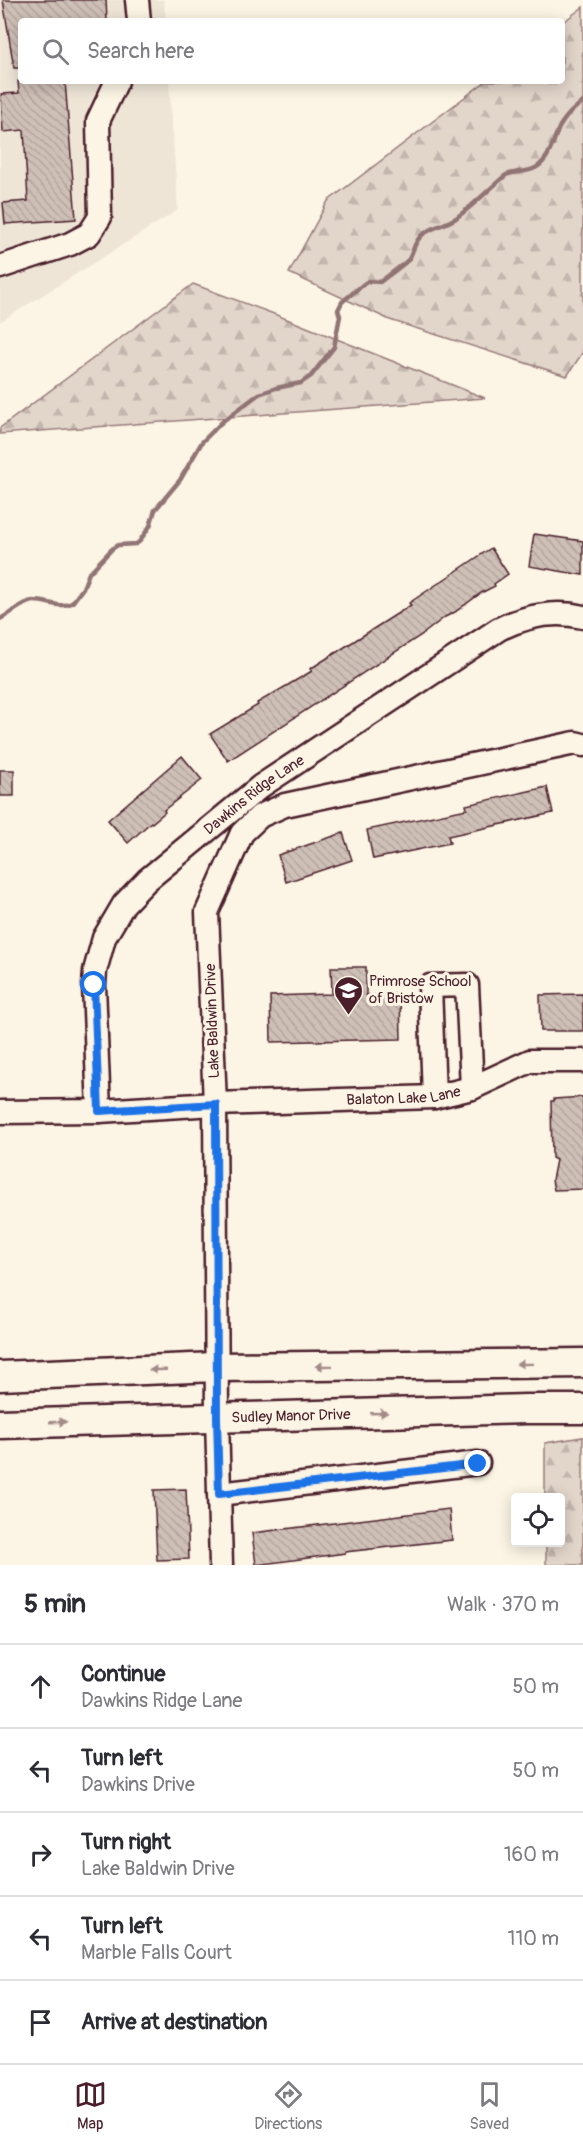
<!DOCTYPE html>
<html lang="en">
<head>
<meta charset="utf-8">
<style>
  body { margin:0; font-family:Pangolin,sans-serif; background:#f2f2f3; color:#2b2b33 }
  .controls { position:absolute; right:18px; bottom:18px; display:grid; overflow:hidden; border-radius:6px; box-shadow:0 3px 15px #0003 }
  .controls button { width:54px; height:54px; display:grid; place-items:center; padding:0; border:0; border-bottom:2px solid #e1e1e2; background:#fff; color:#2b2b33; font:30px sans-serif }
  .stop { position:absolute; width:18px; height:18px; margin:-14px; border:4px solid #1a73e8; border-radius:50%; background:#fff }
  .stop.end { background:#1a73e8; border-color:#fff; box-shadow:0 2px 6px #0008 }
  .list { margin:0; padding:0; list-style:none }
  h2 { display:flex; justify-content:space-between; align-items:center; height:78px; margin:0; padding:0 24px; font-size:26px }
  h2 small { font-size:20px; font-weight:400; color:#7c7c81 }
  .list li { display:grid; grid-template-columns:39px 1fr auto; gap:18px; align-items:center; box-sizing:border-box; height:84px; padding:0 24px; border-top:2px solid #e1e1e2 }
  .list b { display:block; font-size:22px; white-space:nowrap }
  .list p { margin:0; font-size:20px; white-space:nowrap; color:#7c7c81 }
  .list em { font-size:20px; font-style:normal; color:#7c7c81 }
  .icon { flex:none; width:33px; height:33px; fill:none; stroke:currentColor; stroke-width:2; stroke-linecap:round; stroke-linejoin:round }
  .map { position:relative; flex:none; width:583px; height:1565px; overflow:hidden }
  .search { position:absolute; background:#fff; box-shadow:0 3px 15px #0003; left:18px; right:18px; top:18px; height:66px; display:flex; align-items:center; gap:15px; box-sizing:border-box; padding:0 21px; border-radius:6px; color:#7c7c81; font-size:22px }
  .sheet { height:498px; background:#fff }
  nav { display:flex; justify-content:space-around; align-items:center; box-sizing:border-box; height:84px; border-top:2px solid #e1e1e2; background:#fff; font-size:16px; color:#7c7c81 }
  nav a { display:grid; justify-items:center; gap:3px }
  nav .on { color:#4a1f2b }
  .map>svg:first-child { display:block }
</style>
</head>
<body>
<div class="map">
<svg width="583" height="1565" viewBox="0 0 583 1565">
  <defs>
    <pattern id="forest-firs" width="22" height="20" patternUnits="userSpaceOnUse" patternTransform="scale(1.5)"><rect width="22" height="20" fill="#e2d5ca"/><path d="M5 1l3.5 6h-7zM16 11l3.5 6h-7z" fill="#c3b6ae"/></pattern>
    <pattern id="building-back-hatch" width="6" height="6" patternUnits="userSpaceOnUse" patternTransform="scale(1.5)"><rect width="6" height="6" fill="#cfc0b7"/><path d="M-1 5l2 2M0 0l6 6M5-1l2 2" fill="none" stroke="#b3a59e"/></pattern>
  </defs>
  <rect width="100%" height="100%" fill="#fcf5e5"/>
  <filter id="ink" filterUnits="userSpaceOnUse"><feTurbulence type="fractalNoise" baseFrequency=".0167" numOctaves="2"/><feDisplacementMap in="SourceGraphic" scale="12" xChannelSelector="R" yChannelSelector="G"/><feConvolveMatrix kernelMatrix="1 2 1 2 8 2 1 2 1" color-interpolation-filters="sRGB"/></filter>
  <g filter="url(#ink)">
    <path fill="#eee5d7" d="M0 0H164L166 21H21V81H169L178 210 0 322Z"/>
    <g fill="url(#forest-firs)" stroke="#967a7a" stroke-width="1.5">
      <path d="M583 7V352L567 376 390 320 289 273 328 201 486 81H562V23Z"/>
      <path d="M193 284 274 314 485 398 0 434V428Z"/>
      <path d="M583 1437V1565H546V1543L560 1542V1498L545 1497V1443Z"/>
    </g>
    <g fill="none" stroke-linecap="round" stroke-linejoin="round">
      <path stroke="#917474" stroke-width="4.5" d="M0 619C9 615 26 600 34 601 49 601 58 609 72 603L83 588 89 573 112 549 118 545 136 544 139 542 150 526 155 510 180 480 202 442 223 421 259 394 276 388 301 383 311 376 334 347 340 316 338 310 342 302 365 283 368 281 380 282C385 278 407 262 409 259 414 250 414 242 422 235 432 227 445 225 456 218 473 206 489 189 506 175 516 171 528 173 537 167 551 158 553 139 560 126 566 116 574 108 583 102"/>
    </g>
    <g fill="url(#building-back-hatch)" stroke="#4a1f2b" stroke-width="1.5">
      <path d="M3 0H106L107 21H21V68H14Z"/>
      <path d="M18 81H65L76 219 5 224 3 203 28 201 24 130 3 132 1 94 19 93Z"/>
      <path d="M534 534 583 541V575L529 566Z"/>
      <path d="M491 548 508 574 494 584 495 586 481 593 455 612 445 617 423 634 228 761 210 734 258 705 257 703 312 671 310 669 411 605 409 603Z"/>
      <path d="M182 756 202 780 164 810 165 812 152 823 151 822 128 843 108 820Z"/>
      <rect x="0" y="770" width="14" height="26"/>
      <path d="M547 787 553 813 448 836 450 843 373 859 367 830 467 809 466 805Z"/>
      <path d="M343 833 352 860 286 882 278 855Z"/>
      <path d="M331 967H366V995L400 994 401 1039 271 1042 270 996 332 994Z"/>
      <path d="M583 994V1031H541L540 995Z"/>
      <path d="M583 1097V1189L554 1190 552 1180 556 1160 552 1158 551 1101H554V1099Z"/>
      <path d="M186 1489 189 1559 157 1560 154 1490Z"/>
      <path d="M449 1509 452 1540 345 1552V1553L256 1565 252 1533Z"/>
    </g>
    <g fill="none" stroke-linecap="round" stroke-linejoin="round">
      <defs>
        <g id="minor">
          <path d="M137 0 139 21"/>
          <path d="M0 267 70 244 89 234 100 217 98 121 117 81"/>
          <path d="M434 1097 430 986 467 985 472 1088"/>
          <path id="s1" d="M99 1111 94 985 95 971 104 938 124 904 147 880 261 786 499 629C525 616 555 610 583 617"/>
          <path id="s2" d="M0 1112 99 1111 215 1104 434 1097 472 1088 530 1061H583"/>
          <path d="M219 1494 478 1463"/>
          <path d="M221 1565 217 1418 215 1104 207 912 242 833 260 816 285 805 575 743 583 745"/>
        </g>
        <g id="major">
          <path d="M0 1376 216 1367 583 1363"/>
          <path id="s3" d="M0 1424 526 1409H583"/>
        </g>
      </defs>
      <use href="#minor" stroke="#4a1f2b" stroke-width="27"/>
      <use href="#major" stroke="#4a1f2b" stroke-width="33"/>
      <use href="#minor" stroke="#fcf5e5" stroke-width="22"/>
      <use href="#major" stroke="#fcf5e5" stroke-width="28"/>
    </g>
    <defs><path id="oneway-solid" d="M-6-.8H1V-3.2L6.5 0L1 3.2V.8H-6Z" transform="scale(1.5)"/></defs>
    <g fill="#a38a88">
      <use href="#oneway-solid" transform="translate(525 1364) rotate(179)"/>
      <use href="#oneway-solid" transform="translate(324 1366) rotate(179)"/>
      <use href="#oneway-solid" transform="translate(158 1370) rotate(178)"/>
      <use href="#oneway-solid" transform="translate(379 1413) rotate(-2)"/>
      <use href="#oneway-solid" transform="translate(58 1422) rotate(-2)"/>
    </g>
  </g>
  <g fill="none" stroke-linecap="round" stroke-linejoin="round" filter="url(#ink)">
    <path stroke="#1a73e8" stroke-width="8" d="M94 985 99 1111 216 1104 217 1418 219 1494 478 1464"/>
  </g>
  <defs>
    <symbol id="school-pin" viewBox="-11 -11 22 30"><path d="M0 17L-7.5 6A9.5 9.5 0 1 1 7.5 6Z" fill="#4a1f2b" stroke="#fcf5e5"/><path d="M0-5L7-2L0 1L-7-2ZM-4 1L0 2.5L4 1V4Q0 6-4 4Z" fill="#fff"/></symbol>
  </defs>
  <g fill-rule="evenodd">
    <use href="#school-pin" x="332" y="974" width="33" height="45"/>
  </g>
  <g text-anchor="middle" stroke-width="6" stroke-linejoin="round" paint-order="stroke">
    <g font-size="15" fill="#4a1f2b" stroke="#fcf5e5">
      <text dy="5" stroke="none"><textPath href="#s1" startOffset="384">Dawkins Ridge Lane</textPath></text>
      <text transform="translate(212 1021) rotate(-92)" y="5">Lake Baldwin Drive</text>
      <text dy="5" stroke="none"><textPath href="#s2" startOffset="404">Balaton Lake Lane</textPath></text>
      <text dy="5" stroke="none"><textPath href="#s3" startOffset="291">Sudley Manor Drive</textPath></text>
    </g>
    <g font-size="15" fill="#4a1f2b" stroke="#fcf5e5" text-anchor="start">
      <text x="369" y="986">Primrose School<tspan x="369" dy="17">of Bristow</tspan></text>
    </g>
  </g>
</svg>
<div class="controls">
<button><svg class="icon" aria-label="locate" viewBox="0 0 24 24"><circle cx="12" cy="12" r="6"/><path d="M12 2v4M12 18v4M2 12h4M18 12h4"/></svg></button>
</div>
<div class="stop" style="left:94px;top:985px"></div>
<div class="stop end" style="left:478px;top:1464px"></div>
<div class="search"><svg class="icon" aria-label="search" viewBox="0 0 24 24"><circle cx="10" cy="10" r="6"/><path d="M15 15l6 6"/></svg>Search here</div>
</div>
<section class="sheet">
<h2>5 min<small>Walk · 370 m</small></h2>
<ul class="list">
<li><svg class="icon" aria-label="ahead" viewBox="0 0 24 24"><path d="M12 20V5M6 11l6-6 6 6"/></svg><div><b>Continue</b><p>Dawkins Ridge Lane</p></div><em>50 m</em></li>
<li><svg class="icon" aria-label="left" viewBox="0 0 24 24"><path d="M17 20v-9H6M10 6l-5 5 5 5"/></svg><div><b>Turn left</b><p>Dawkins Drive</p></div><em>50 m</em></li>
<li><svg class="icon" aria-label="right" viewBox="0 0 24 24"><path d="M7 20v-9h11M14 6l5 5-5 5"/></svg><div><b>Turn right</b><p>Lake Baldwin Drive</p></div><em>160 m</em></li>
<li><svg class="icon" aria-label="left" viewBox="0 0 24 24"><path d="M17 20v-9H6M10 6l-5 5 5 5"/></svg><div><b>Turn left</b><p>Marble Falls Court</p></div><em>110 m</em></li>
<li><svg class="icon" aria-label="arrive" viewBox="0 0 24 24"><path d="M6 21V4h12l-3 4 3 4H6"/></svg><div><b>Arrive at destination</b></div></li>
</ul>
</section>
<nav>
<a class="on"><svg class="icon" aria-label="map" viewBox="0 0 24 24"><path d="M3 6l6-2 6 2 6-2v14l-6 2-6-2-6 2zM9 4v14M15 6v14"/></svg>Map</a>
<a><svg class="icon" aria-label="directions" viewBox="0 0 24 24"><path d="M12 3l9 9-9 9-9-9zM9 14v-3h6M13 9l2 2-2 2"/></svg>Directions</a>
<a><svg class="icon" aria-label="saved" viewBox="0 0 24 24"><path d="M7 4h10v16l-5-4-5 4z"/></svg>Saved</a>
</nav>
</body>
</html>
